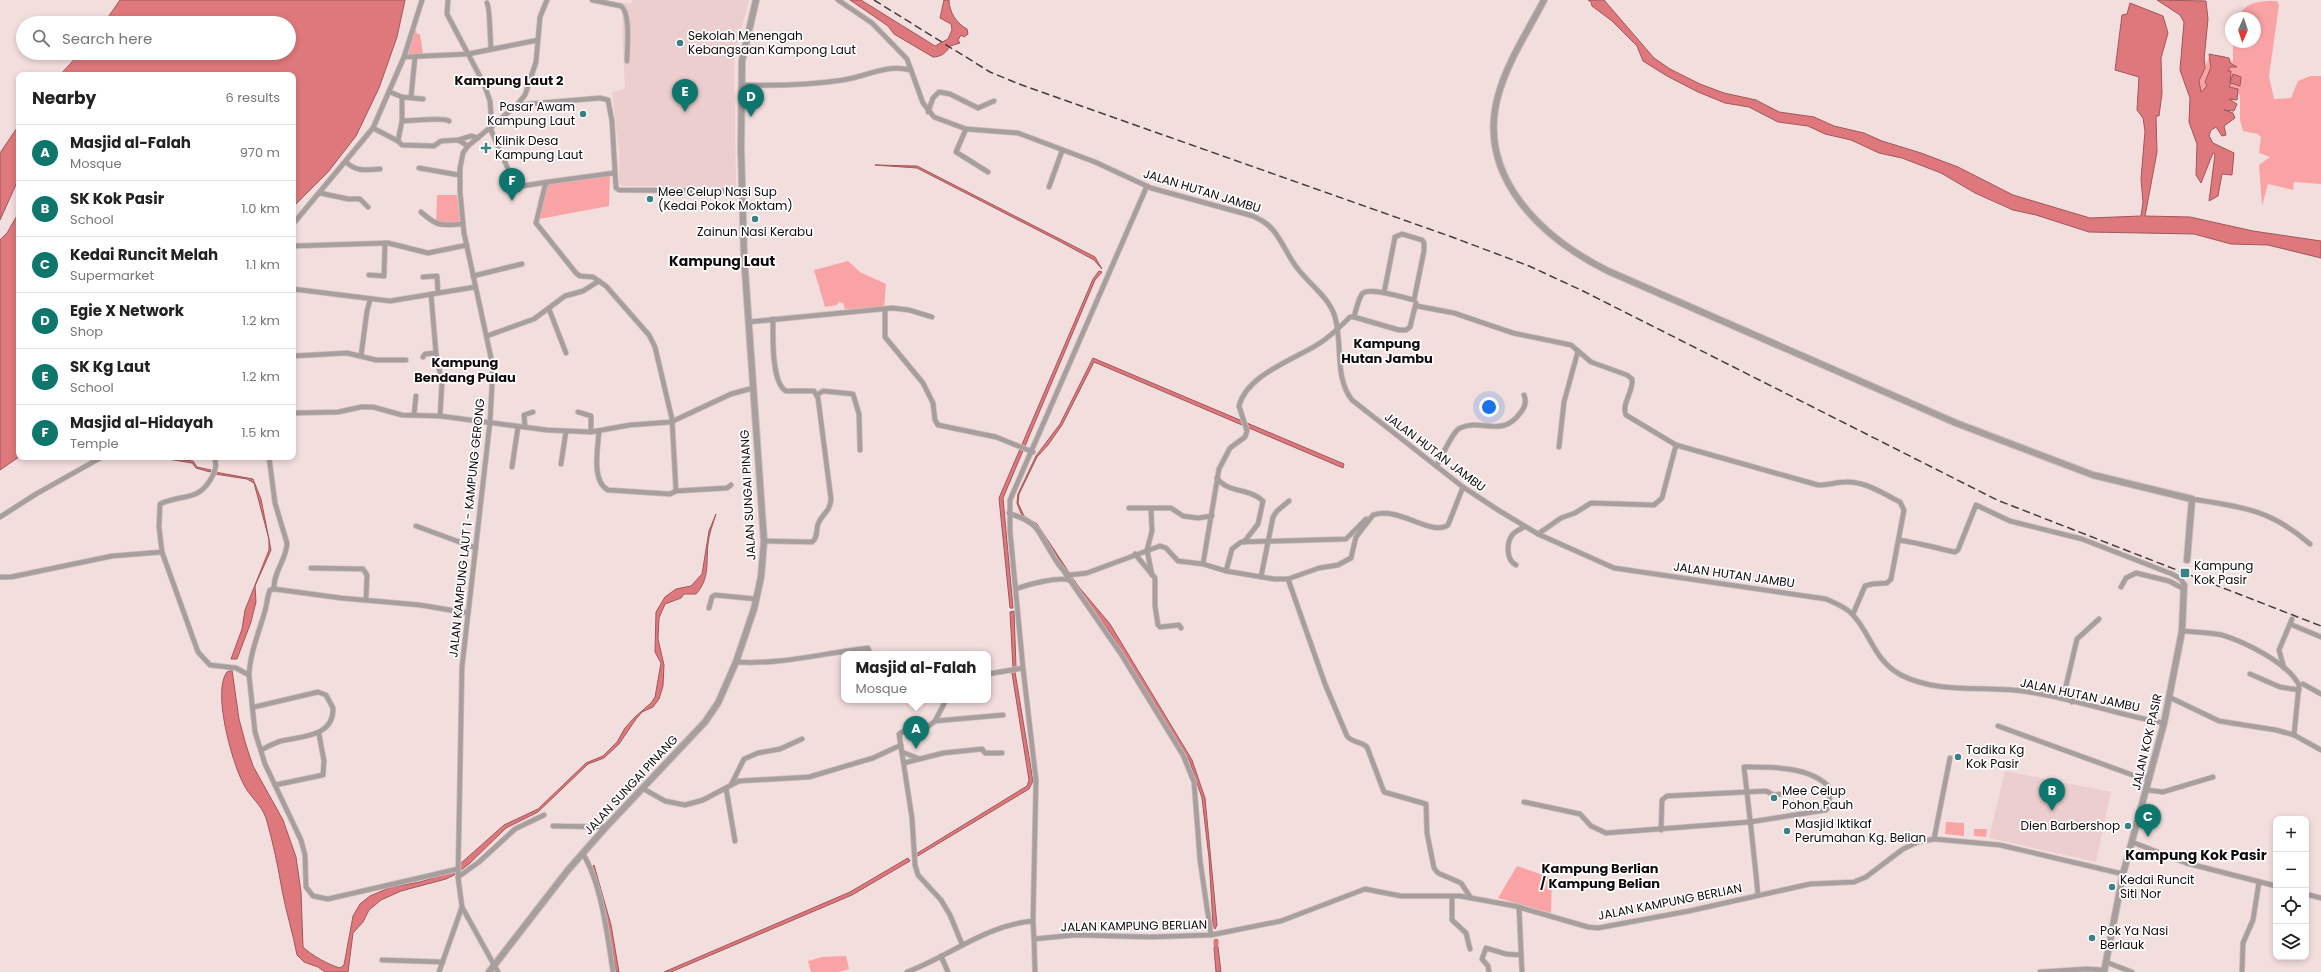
<!DOCTYPE html>
<html lang="en">
<head>
<meta charset="utf-8">
<style>
  body { margin:0; font-family:Poppins,sans-serif; background:#f6f6f6; color:#222 }
  .controls { position:absolute; right:12px; bottom:12px; display:grid; overflow:hidden; border-radius:8px; box-shadow:0 2px 6px #0003 }
  .controls button { width:36px; height:36px; display:grid; place-items:center; padding:0; border:0; border-bottom:1px solid #e0e0e0; background:#fff; color:#222; font:20px sans-serif }
  .compass { position:absolute; left:2225px; top:12px; width:36px; height:36px; border-radius:50%; background:#fff; box-shadow:0 2px 6px #0003; rotate:183deg }
  .you { position:absolute; left:1489px; top:407px; width:14px; height:14px; margin:-10px; border:3px solid #fff; border-radius:50%; background:#1a73e8; box-shadow:0 0 0 6px #1a73e833 }
  .badge { display:grid; place-items:center; width:26px; height:26px; border-radius:50%; background:#0f766e; color:#fff; font-size:13px; font-weight:700 }
  .pin { position:absolute; translate:-50% -33px; filter:drop-shadow(0 1px 2px #0008) }
  .pin::after { content:''; position:absolute; top:21px; width:14px; height:12px; background:inherit; clip-path:polygon(0 0,100% 0,50% 100%) }
  .popup { position:absolute; left:841px; top:651px; width:150px; height:52px; box-sizing:border-box; display:grid; place-content:center; border-radius:8px; background:#fff; filter:drop-shadow(0 1px 3px #0005); font-size:13px; white-space:nowrap; color:#767676 }
  .popup b { font-size:15px; color:#222 }
  .popup::after { content:''; position:absolute; left:50%; top:100%; margin-left:-8px; border:8px solid transparent; border-top-color:#fff }
  .list { margin:0; padding:0; list-style:none }
  h2 { display:flex; justify-content:space-between; align-items:center; height:52px; margin:0; padding:0 16px; font-size:17px }
  h2 small { font-size:13px; font-weight:400; color:#767676 }
  .list li { display:grid; grid-template-columns:26px 1fr auto; gap:12px; align-items:center; box-sizing:border-box; height:56px; padding:0 16px; border-top:1px solid #e0e0e0 }
  .list b { display:block; font-size:15px; white-space:nowrap }
  .list p { margin:0; font-size:13px; white-space:nowrap; color:#767676 }
  .list em { font-size:13px; font-style:normal; color:#767676 }
  .icon { flex:none; width:22px; height:22px; fill:none; stroke:currentColor; stroke-width:2; stroke-linecap:round; stroke-linejoin:round }
  .map { position:relative; flex:none; width:2321px; height:972px; overflow:hidden }
  .search { position:absolute; background:#fff; box-shadow:0 2px 6px #0003; left:16px; top:16px; width:280px; height:44px; display:flex; align-items:center; gap:10px; box-sizing:border-box; padding:0 14px; border-radius:22px; color:#767676; font-size:15px }
  .panel { position:absolute; background:#fff; box-shadow:0 2px 6px #0003; left:16px; top:72px; width:280px; height:388px; border-radius:8px }
  .map>svg:first-child { display:block }
</style>
</head>
<body>
<div class="map">
<svg width="2321" height="972" viewBox="0 0 2321 972">
  <rect width="100%" height="100%" fill="#f3dede"/>
  <g fill="#ebcecd">
    <path d="M632 0H749L734 56 736 187 622 186 619 184V155L612 92 625 89 622 30 623 3H632Z"/>
    <path d="M2005 771 2111 792 2096 862 1989 838Z"/>
  </g>
  <g fill="#f9a3a5">
    <path d="M2200 0 2206 1 2204 49 2206 65 2210 55 2224 56 2233 62V42H2255V18H2238C2245 1 2261 1 2277 1L2279 5 2269 76 2274 99 2291 98 2298 81 2310 76H2321V184L2294 182 2293 190 2268 184 2262 206 2259 165 2270 157 2259 153 2261 137 2258 134 2243 131 2240 120V95L2235 91 2225 89 2200 143 2197 155V144L2189 122 2190 98 2180 70 2184 22 2180 15Z"/>
    <path d="M415 26 417 34H420L423 54 408 55Z"/>
    <path d="M610 175 609 206 539 219 548 185 552 183Z"/>
    <path d="M437 195H457L460 222 436 224Z"/>
    <path d="M848 261 860 272 886 284 884 308 845 309 843 303 839 302 837 305 825 307 814 270Z"/>
    <path d="M1946 822 1964 823V836L1945 834Z"/>
    <path d="M1974 829H1987L1986 837 1974 836Z"/>
    <path d="M1517 866 1552 878 1551 913 1498 898Z"/>
    <path d="M846 956 849 969 839 972H811L808 961 822 957Z"/>
  </g>
  <g fill="#de787c" stroke="#a0575a">
    <path d="M120 0H405L397 37 379 88 356 136 328 172 293 207V75H60L80 53H289V23H104Z"/>
    <path d="M850 0H861L935 46 948 39 952 30 951 24 940 18 944 0H949C949 12 957 24 967 29L968 34 964 37 961 35 958 40 960 43 950 46C946 53 941 57 933 57L894 34 888 26Z"/>
    <path d="M1588 0H1604L1654 58 1670 69 1700 84 1724 93 1756 100 1779 112 1814 117 1834 126 1864 133 1882 141 1921 153 1958 167 2013 195 2090 218 2141 216 2143 202 2141 179 2145 131 2143 118 2137 110 2139 77 2115 70 2122 15 2127 14 2130 3 2163 16 2168 33 2161 58 2162 93 2159 116H2156L2157 152 2145 216 2190 217 2253 231 2321 241V258L2268 245 2231 244 2194 234 2089 232 2036 215 2013 210 1975 193 1941 173 1902 158 1879 153 1851 140 1825 134 1808 126 1778 122 1749 107 1725 103 1698 92 1667 76 1643 61 1637 46 1612 21 1592 6 1591 2Z"/>
    <path d="M2157 0 2206 1 2208 19 2204 60 2205 68 2199 81 2201 92 2207 86 2205 82 2211 67 2209 54 2229 58 2230 63 2237 67H2230L2228 71H2231L2230 83 2233 74 2241 77 2240 86 2231 83 2229 87 2238 89 2237 100 2229 99 2237 104 2234 111 2224 110 2233 113 2235 118 2224 126 2226 135 2222 136 2216 127 2211 130 2209 136 2213 143 2234 153 2232 175 2222 174 2218 196 2209 201 2215 154 2213 153 2201 183 2196 175 2197 144 2189 122 2190 98 2180 70 2184 22 2180 15Z"/>
    <path d="M19 125V178L0 220V153Z"/>
    <path d="M875 165 917 166 1095 257 1102 269 1094 260 1059 241 917 168Z"/>
    <path d="M19 212V457L0 470V240L7 233Z"/>
    <path d="M1099 271 1102 272 1095 280 1003 498 1013 608H1010L999 498 1093 279Z"/>
    <path d="M1093 358 1344 464 1343 468 1094 362 1062 425 1048 445 1037 457 1019 494 1018 503 1024 516 1037 524 1078 586 1110 624 1192 760 1205 798 1217 925 1215 929 1213 925 1209 858 1202 798 1190 762 1108 629 1090 608 1046 539 1022 516 1017 503 1018 494 1036 456 1060 424Z"/>
    <path d="M156 457 193 461 197 467 211 470 210 472 196 468 192 463Z"/>
    <path d="M215 472 253 479 261 499 271 550 255 586 256 602 251 622 237 659H231L242 629 245 610 269 550V539L254 483 247 479 215 474Z"/>
    <path d="M716 514C713 524 709 533 708 544 706 562 710 579 696 594H684L681 598 665 604 659 618 658 639 664 665 663 686 659 699 653 707 642 712 636 719 619 744 604 758 588 764 538 812 506 828 469 864 454 875 446 879 401 891 381 900 369 910 363 922 353 933 348 972H325L318 967 304 962 297 955C293 933 286 912 282 890 278 866 273 842 266 818 261 804 249 796 243 783 232 762 212 691 227 672L232 670 239 719 246 745 253 766 283 820 296 857 301 892 303 947C311 955 329 965 340 968L344 965 353 916 360 904 370 896 391 887 420 882 451 872 504 825 538 809 586 763 603 756 617 742 625 728 635 717 651 703 655 697 661 663 655 652 656 612 665 597 676 589 691 586 702 574 709 531Z"/>
    <path d="M1014 611 1016 667 1013 668 1010 612Z"/>
    <path d="M1015 672 1033 781 1029 789 916 857V854L1027 786 1029 780 1012 673Z"/>
    <path d="M908 858 910 861 852 895 671 972H664L850 892Z"/>
    <path d="M594 865 611 925 619 972H616L608 926 592 867Z"/>
    <path d="M1216 944 1218 947 1221 972H1216L1214 948Z"/>
  </g>
  <g fill="none" stroke-linecap="round" stroke-linejoin="round">
    <path stroke="#de787c" stroke-width="5" d="M1216 944V941"/>
    <defs>
      <g id="minor">
        <path d="M448 0 447 14 484 84 490 101 492 127"/>
        <path d="M592 0 621 6C631 13 627 49 627 61"/>
        <path d="M838 0 872 23 907 59 923 103 934 117 966 129 1018 133 1095 162 1151 188 1253 216C1261 220 1267 223 1273 230 1283 242 1288 257 1298 269 1310 285 1329 297 1335 317 1343 345 1334 377 1352 400L1463 487 1498 510 1538 534 1614 568 1826 599C1835 603 1846 607 1852 614 1871 633 1873 660 1901 675 1940 695 1987 685 2029 692 2075 699 2119 715 2164 723"/>
        <path d="M487 3C490 7 490 40 491 49"/>
        <path d="M404 57 422 0"/>
        <path d="M741 85C775 86 810 85 843 80 870 76 883 64 911 70"/>
        <path d="M390 92 402 97V121L398 141"/>
        <path d="M402 97 423 99"/>
        <path d="M411 97 415 57"/>
        <path d="M517 105 600 98 608 100 612 121 616 188 619 190 742 191"/>
        <path d="M928 112 933 98 939 92 950 94 978 108 994 101"/>
        <path d="M402 121C412 121 443 117 449 121"/>
        <path d="M373 128 398 141 402 145 434 146 441 141 458 140 468 146"/>
        <path d="M490 128 516 187 548 182"/>
        <path d="M966 129 956 152 988 172"/>
        <path d="M458 140 471 136 478 138"/>
        <path d="M346 162C356 172 367 170 380 169"/>
        <path d="M419 168 459 175"/>
        <path d="M614 173 548 182 545 186 536 223 576 273 580 276 593 277 606 286 649 335 655 347 672 419 676 491"/>
        <path d="M1049 187 1062 151"/>
        <path d="M320 193 348 199H360L368 207"/>
        <path d="M421 212C439 228 441 225 463 224"/>
        <path d="M293 224 373 128 404 57 468 54 538 40"/>
        <path d="M293 246 388 243 428 253 467 245"/>
        <path d="M369 275 384 276 385 243"/>
        <path d="M473 276 522 264"/>
        <path d="M423 277 437 276 438 293"/>
        <path d="M293 289 390 301 475 287"/>
        <path d="M431 294 436 353 442 383 440 416"/>
        <path d="M1417 306 1454 313 1513 333 1571 345 1591 362 1627 375 1632 379C1634 391 1621 404 1626 415L1676 445 1818 485C1828 485 1837 482 1846 482 1865 481 1884 494 1900 502L1904 510 1891 579 1887 583 1872 584 1865 586 1853 614"/>
        <path d="M549 309 566 353"/>
        <path d="M885 310V337L923 383 933 403 935 420 938 425 996 437 1033 452"/>
        <path d="M1354 317 1399 330H1406L1410 327 1416 303"/>
        <path d="M748 322 892 308 909 310 932 317"/>
        <path d="M487 336 534 319 565 296 583 291 599 281"/>
        <path d="M293 356 347 353 376 360H406"/>
        <path d="M361 356 367 311 370 300"/>
        <path d="M423 357 425 354 436 353"/>
        <path d="M817 395 823 391 853 394 859 414 860 450"/>
        <path d="M578 412 591 416V432"/>
        <path d="M293 413 338 412 361 407H373L402 415 440 416 547 430 591 432 630 425 671 422 731 394 753 388"/>
        <path d="M414 415 416 396"/>
        <path d="M525 427 524 415 533 412"/>
        <path d="M599 431C598 447 591 481 608 490L670 494 676 491 727 488 731 485"/>
        <path d="M1559 447 1564 402 1578 351"/>
        <path d="M214 457C217 464 216 468 213 475 199 503 184 493 160 504L159 527 162 552 198 652 210 665 236 668 249 675 255 732 265 764 301 840 305 855 306 887 313 896 328 899 458 869"/>
        <path d="M269 457 275 503 287 543C287 559 273 572 274 589"/>
        <path d="M561 464 566 431"/>
        <path d="M1437 465C1442 457 1452 432 1460 428 1483 418 1502 439 1521 412 1525 407 1527 402 1524 395"/>
        <path d="M512 467 518 427"/>
        <path d="M1217 478C1227 493 1250 488 1263 501L1258 524 1244 542"/>
        <path d="M2192 499C2242 507 2270 509 2310 544"/>
        <path d="M1129 508H1171L1183 516 1198 518 1212 516"/>
        <path d="M1151 509 1152 531 1147 550 1152 575"/>
        <path d="M1009 513C1019 517 1029 520 1036 528 1045 539 1058 571 1070 575L1087 573 1160 546 1166 548 1178 561 1203 564 1226 571 1274 579H1288L1319 568 1338 565 1351 558 1356 537 1373 515C1400 506 1431 537 1448 525L1463 487"/>
        <path d="M0 517 36 494 102 457"/>
        <path d="M416 526 476 548"/>
        <path d="M1538 534 1561 518 1575 513 1591 503 1654 505 1662 498 1676 445"/>
        <path d="M1899 540C1919 543 1936 548 1955 552L1958 550 1976 505 2010 521 2082 539 2172 574 2181 579 2184 585"/>
        <path d="M764 541 812 542C818 538 816 530 818 524 822 513 830 513 831 499L818 398 814 391H786C771 383 773 335 773 319"/>
        <path d="M1135 554 1155 578V606L1158 625 1160 627 1179 625 1181 628"/>
        <path d="M1203 564 1219 469 1230 448 1245 437 1247 431 1239 406C1247 374 1296 359 1320 343 1331 336 1341 326 1350 317H1354C1356 310 1358 300 1362 294 1368 286 1405 298 1414 300L1424 251V243L1422 240 1402 234 1395 237 1384 293"/>
        <path d="M1516 565C1506 560 1506 542 1513 534 1516 531 1521 529 1524 527"/>
        <path d="M311 568 363 569 367 575 366 600"/>
        <path d="M1226 571 1232 549 1241 542 1346 539 1366 519"/>
        <path d="M1065 573 1121 654 1183 755 1194 782 1200 860 1211 935"/>
        <path d="M0 577H11L112 556 162 552"/>
        <path d="M1261 577 1273 517 1277 511 1289 501"/>
        <path d="M1288 579 1325 684 1347 736C1352 743 1361 741 1367 747L1384 792 1426 804 1427 833 1434 868 1438 873 1461 883 1471 898"/>
        <path d="M2121 587 2126 578 2136 573 2169 581 2184 589"/>
        <path d="M1016 589C1026 585 1062 575 1071 581"/>
        <path d="M709 608 712 597 715 595 756 599"/>
        <path d="M2290 624 2321 637"/>
        <path d="M2182 631C2195 632 2209 632 2222 635 2245 642 2288 663 2299 685L2294 735"/>
        <path d="M736 662C781 665 823 653 868 648L870 654"/>
        <path d="M2284 668 2279 650 2292 619"/>
        <path d="M988 674 1023 668"/>
        <path d="M2250 674 2280 687 2299 690"/>
        <path d="M249 675C250 653 259 632 265 611 267 604 267 597 270 590L274 589 341 598 420 605 468 613"/>
        <path d="M2303 684 2321 694"/>
        <path d="M2169 697 2219 721 2276 730 2294 735 2321 750"/>
        <path d="M2072 702 2065 690 2077 639 2099 619"/>
        <path d="M254 707 318 692 326 695 333 708C334 737 302 736 281 741 274 743 267 747 261 750"/>
        <path d="M935 721 946 700"/>
        <path d="M1998 726 2138 777 2150 778"/>
        <path d="M902 752 920 759"/>
        <path d="M904 763 943 753 982 749 985 753H1002"/>
        <path d="M275 785 323 775 324 761 319 734"/>
        <path d="M731 785 744 759 758 753 780 749 802 739"/>
        <path d="M642 788 665 801 685 805 703 800 739 781 809 777 873 758 901 745"/>
        <path d="M726 788 735 841"/>
        <path d="M2147 790 2163 792 2213 777"/>
        <path d="M1524 802 1580 814 1591 826 1606 833 1750 822 1826 810 1830 806 1829 787C1810 766 1770 767 1744 767 1749 810 1754 852 1758 895"/>
        <path d="M553 826 606 827"/>
        <path d="M1661 830 1662 800 1667 796 1766 791 1774 795 1781 794"/>
        <path d="M1934 839 1950 758"/>
        <path d="M2132 842 2186 863 2276 886"/>
        <path d="M583 854C601 882 608 938 613 972"/>
        <path d="M458 877 479 862 515 829 544 815"/>
        <path d="M2306 894 2321 898"/>
        <path d="M1452 896V920L1466 933 1470 949"/>
        <path d="M1519 907 1522 972"/>
        <path d="M1033 921 1036 780 1023 668 1010 531V500L1147 186"/>
        <path d="M1034 939 1035 972"/>
        <path d="M962 944 950 915 941 900 918 875 915 865 912 818 899 734 904 731 925 729 935 721 1003 715"/>
        <path d="M941 956 948 972"/>
        <path d="M382 960 443 962"/>
        <path d="M2106 962 2132 972"/>
        <path d="M439 972 462 907"/>
        <path d="M498 972 462 907 458 877 462 667 490 422 493 367 464 233 460 192V168L463 153 468 146 517 105 525 95 536 62 540 17 547 0"/>
        <path d="M907 972C950 956 986 925 1033 921L1034 939 1075 935 1150 937 1211 935 1281 921 1365 889 1401 896H1460L1515 906 1588 927 1598 928 1689 911 1810 884 1854 882 1866 877 1903 849 1918 842 1934 839 2000 845 2123 874"/>
        <path d="M1489 972 1488 966 1482 959 1486 948 1506 954 1521 955"/>
        <path d="M2040 972 2087 969 2104 970"/>
        <path d="M2242 972 2243 943 2253 920 2259 882"/>
      </g>
      <g id="tertiary">
        <path d="M1544 0C1528 31 1507 62 1498 96 1476 177 1542 238 1608 271L1956 423 2093 475 2192 499 2187 560"/>
        <path d="M489 972 568 870 606 827 705 722 718 703 736 662 754 609 761 577 764 541 744 256 741 148 742 61 756 0"/>
        <path d="M2104 972 2123 874 2164 723 2182 631 2184 585"/>
      </g>
    </defs>
    <use href="#minor" stroke="#cfbcbc" stroke-width="6"/>
    <use href="#tertiary" stroke="#cfbcbc" stroke-width="8"/>
    <use href="#minor" stroke="#a79e9e" stroke-width="4.5"/>
    <use href="#tertiary" stroke="#a79e9e" stroke-width="6"/>
    <path stroke="#463c3c" stroke-width="1.5" stroke-dasharray="8 4" stroke-linecap="butt" d="M874 0 990 72 1019 84 1452 237 1529 266 1583 291 1997 500 2321 626"/>
  </g>
  <g fill="#398184" stroke="#fff" stroke-width="1.5">
    <circle cx="680" cy="43" r="4"/>
    <circle cx="583" cy="114" r="4"/>
    <path d="M484 142h4v4h4v4h-4v4h-4v-4h-4v-4h4z"/>
    <circle cx="650" cy="199" r="4"/>
    <circle cx="755" cy="219" r="4"/>
    <rect x="2180" y="568" width="10" height="10" rx="2"/>
    <circle cx="1958" cy="757" r="4"/>
    <circle cx="1774" cy="798" r="4"/>
    <circle cx="2128" cy="826" r="4"/>
    <circle cx="1787" cy="831" r="4"/>
    <circle cx="2112" cy="887" r="4"/>
    <circle cx="2092" cy="938" r="4"/>
  </g>
  <g text-anchor="middle" stroke-width="3.5" stroke-linejoin="round" paint-order="stroke">
    <g font-size="12" fill="#100909" stroke="#fff" text-anchor="start">
      <text x="688" y="40">Sekolah Menengah<tspan x="688" dy="14">Kebangsaan Kampong Laut</tspan></text>
      <text x="575" y="111" text-anchor="end">Pasar Awam<tspan x="575" dy="14">Kampung Laut</tspan></text>
      <text x="495" y="145">Klinik Desa<tspan x="495" dy="14">Kampung Laut</tspan></text>
      <text x="658" y="196">Mee Celup Nasi Sup<tspan x="658" dy="14">(Kedai Pokok Moktam)</tspan></text>
      <text x="755" y="236" text-anchor="middle">Zainun Nasi Kerabu</text>
      <text x="2194" y="570">Kampung<tspan x="2194" dy="14">Kok Pasir</tspan></text>
      <text x="1966" y="754">Tadika Kg<tspan x="1966" dy="14">Kok Pasir</tspan></text>
      <text x="1782" y="795">Mee Celup<tspan x="1782" dy="14">Pohon Pauh</tspan></text>
      <text x="1795" y="828">Masjid Iktikaf<tspan x="1795" dy="14">Perumahan Kg. Belian</tspan></text>
      <text x="2120" y="830" text-anchor="end">Dien Barbershop</text>
      <text x="2120" y="884">Kedai Runcit<tspan x="2120" dy="14">Siti Nor</tspan></text>
      <text x="2100" y="935">Pok Ya Nasi<tspan x="2100" dy="14">Berlauk</tspan></text>
    </g>
    <g font-size="12" fill="#100909" stroke="#fff">
      <text transform="translate(1202 191) rotate(17)" y="4">JALAN HUTAN JAMBU</text>
      <text transform="translate(1435 452) rotate(37)" y="4">JALAN HUTAN JAMBU</text>
      <text transform="translate(748 495) rotate(-93)" y="4">JALAN SUNGAI PINANG</text>
      <text transform="translate(467 528) rotate(-84)" y="4">JALAN KAMPUNG LAUT 1 - KAMPUNG GERONG</text>
      <text transform="translate(1734 575) rotate(8)" y="4">JALAN HUTAN JAMBU</text>
      <text transform="translate(2080 695) rotate(12)" y="4">JALAN HUTAN JAMBU</text>
      <text transform="translate(2147 742) rotate(-77)" y="4">JALAN KOK PASIR</text>
      <text transform="translate(631 785) rotate(-47)" y="4">JALAN SUNGAI PINANG</text>
      <text transform="translate(1670 902) rotate(-11)" y="4">JALAN KAMPUNG BERLIAN</text>
      <text transform="translate(1134 926) rotate(-1)" y="4">JALAN KAMPUNG BERLIAN</text>
    </g>
    <g font-size="13" font-weight="bold" fill="#100909" stroke="#fff">
      <text x="509" y="85">Kampung Laut 2</text>
      <text x="1387" y="348">Kampung<tspan x="1387" dy="15">Hutan Jambu</tspan></text>
      <text x="465" y="367">Kampung<tspan x="465" dy="15">Bendang Pulau</tspan></text>
      <text x="1600" y="873">Kampung Berlian<tspan x="1600" dy="15">/ Kampung Belian</tspan></text>
    </g>
    <g font-size="14" font-weight="bold" fill="#100909" stroke="#fff">
      <text x="722" y="266">Kampung Laut</text>
      <text x="2196" y="860">Kampung Kok Pasir</text>
    </g>
  </g>
</svg>
<div class="controls">
<button>+</button>
<button>−</button>
<button><svg class="icon" aria-label="locate" viewBox="0 0 24 24"><circle cx="12" cy="12" r="6"/><path d="M12 2v4M12 18v4M2 12h4M18 12h4"/></svg></button>
<button><svg class="icon" aria-label="layers" viewBox="0 0 24 24"><path d="M12 4l9 5-9 5-9-5zM3 14l9 5 9-5"/></svg></button>
</div>
<svg class="compass" viewBox="-18 -18 36 36"><path d="M0-13l5 13h-10z" fill="#e53935"/><path d="M0 13l5-13h-10z" fill="#767676"/></svg>
<div class="you"></div>
<div class="pin badge" style="left:916px;top:749px">A</div>
<div class="popup"><b>Masjid al-Falah</b>Mosque</div>
<div class="pin badge" style="left:2052px;top:811px">B</div>
<div class="pin badge" style="left:2148px;top:837px">C</div>
<div class="pin badge" style="left:751px;top:117px">D</div>
<div class="pin badge" style="left:685px;top:112px">E</div>
<div class="pin badge" style="left:512px;top:201px">F</div>
<div class="search"><svg class="icon" aria-label="search" viewBox="0 0 24 24"><circle cx="10" cy="10" r="6"/><path d="M15 15l6 6"/></svg>Search here</div>
<section class="panel">
<h2>Nearby<small>6 results</small></h2>
<ul class="list">
<li><span class="badge">A</span><div><b>Masjid al-Falah</b><p>Mosque</p></div><em>970 m</em></li>
<li><span class="badge">B</span><div><b>SK Kok Pasir</b><p>School</p></div><em>1.0 km</em></li>
<li><span class="badge">C</span><div><b>Kedai Runcit Melah</b><p>Supermarket</p></div><em>1.1 km</em></li>
<li><span class="badge">D</span><div><b>Egie X Network</b><p>Shop</p></div><em>1.2 km</em></li>
<li><span class="badge">E</span><div><b>SK Kg Laut</b><p>School</p></div><em>1.2 km</em></li>
<li><span class="badge">F</span><div><b>Masjid al-Hidayah</b><p>Temple</p></div><em>1.5 km</em></li>
</ul>
</section>
</div>
</body>
</html>
